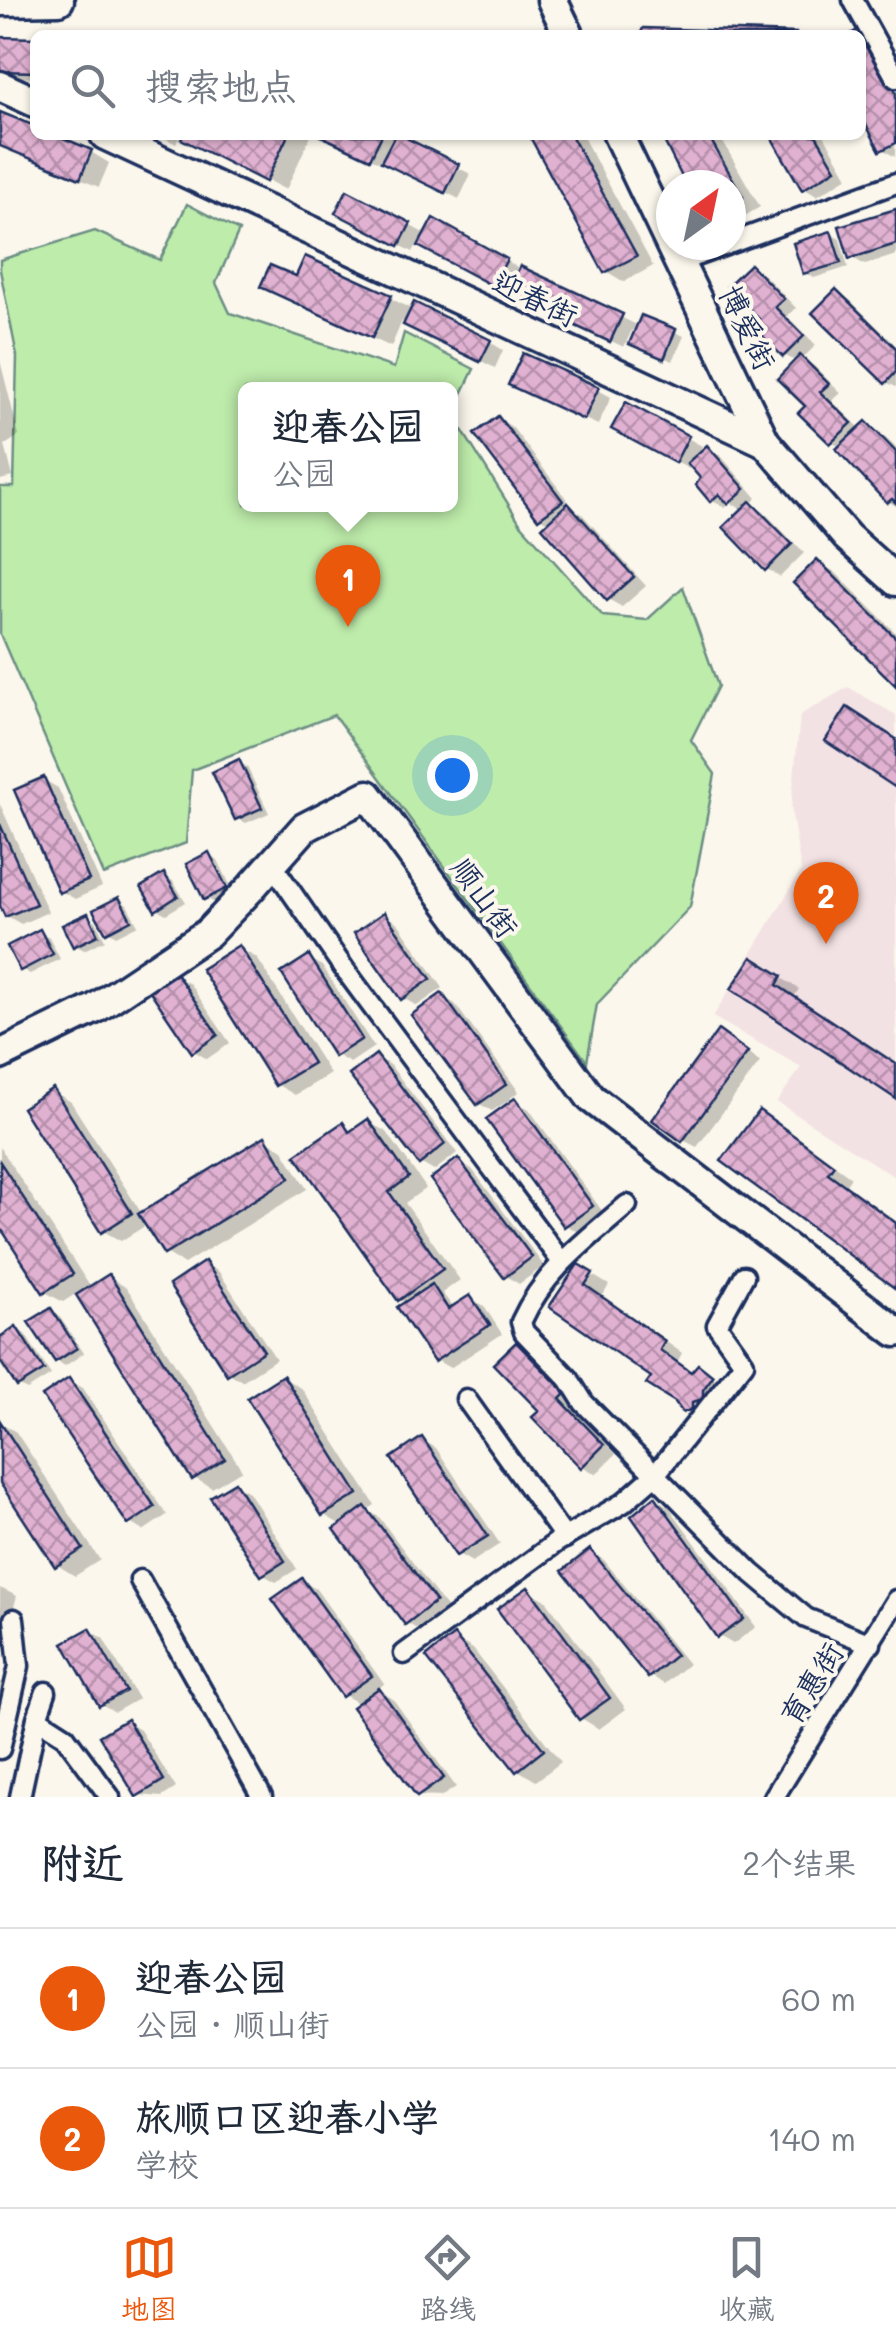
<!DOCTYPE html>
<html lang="zh">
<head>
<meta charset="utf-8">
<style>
  body { margin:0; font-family:Mali,"LXGW WenKai TC",sans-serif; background:#f2f2f3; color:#1f2937 }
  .compass { position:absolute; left:656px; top:170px; width:90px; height:90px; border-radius:50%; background:#fff; box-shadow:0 2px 8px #0004; rotate:33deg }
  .you { position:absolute; left:452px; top:775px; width:35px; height:35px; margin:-25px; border:8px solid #fff; border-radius:50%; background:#1a73e8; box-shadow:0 0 0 15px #1a73e833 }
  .badge { display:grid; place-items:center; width:65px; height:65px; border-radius:50%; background:#ea580c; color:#fff; font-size:32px; font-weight:700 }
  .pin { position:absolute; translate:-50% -82px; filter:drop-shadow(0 2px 5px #0008) }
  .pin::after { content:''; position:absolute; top:52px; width:35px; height:30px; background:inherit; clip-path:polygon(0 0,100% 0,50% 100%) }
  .popup { position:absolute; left:238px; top:382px; width:220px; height:130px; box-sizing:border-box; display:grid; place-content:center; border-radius:15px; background:#fff; filter:drop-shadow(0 2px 8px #0005); font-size:32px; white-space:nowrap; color:#747a83 }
  .popup b { font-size:38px; color:#1f2937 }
  .popup::after { content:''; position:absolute; left:50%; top:100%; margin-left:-20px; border:20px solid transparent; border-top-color:#fff }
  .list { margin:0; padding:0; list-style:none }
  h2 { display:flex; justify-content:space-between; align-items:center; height:130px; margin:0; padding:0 40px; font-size:42px }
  h2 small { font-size:32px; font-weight:400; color:#747a83 }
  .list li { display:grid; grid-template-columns:65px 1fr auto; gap:30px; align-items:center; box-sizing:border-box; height:140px; padding:0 40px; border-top:2px solid #e0e1e3 }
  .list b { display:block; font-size:38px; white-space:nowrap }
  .list p { margin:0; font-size:32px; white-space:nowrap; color:#747a83 }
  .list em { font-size:32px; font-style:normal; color:#747a83 }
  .icon { flex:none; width:55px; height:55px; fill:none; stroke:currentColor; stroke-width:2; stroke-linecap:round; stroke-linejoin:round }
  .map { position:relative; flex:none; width:896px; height:1797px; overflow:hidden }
  .search { position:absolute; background:#fff; box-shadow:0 2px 8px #0004; left:30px; right:30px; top:30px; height:110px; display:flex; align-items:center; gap:25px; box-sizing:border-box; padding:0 35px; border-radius:15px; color:#747a83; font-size:38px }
  .sheet { height:410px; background:#fff }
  nav { display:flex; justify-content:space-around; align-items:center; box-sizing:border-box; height:140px; border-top:2px solid #e0e1e3; background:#fff; font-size:28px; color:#747a83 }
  nav a { display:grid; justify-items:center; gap:5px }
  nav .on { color:#ea580c }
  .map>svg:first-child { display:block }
</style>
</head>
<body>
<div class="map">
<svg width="896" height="1797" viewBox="0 0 896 1797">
  <defs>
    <pattern id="building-cross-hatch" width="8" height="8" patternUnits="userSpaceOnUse" patternTransform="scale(2.5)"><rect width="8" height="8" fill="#e1b1d1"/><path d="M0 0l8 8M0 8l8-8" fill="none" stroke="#b690ad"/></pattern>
  </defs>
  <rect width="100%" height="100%" fill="#fbf7ec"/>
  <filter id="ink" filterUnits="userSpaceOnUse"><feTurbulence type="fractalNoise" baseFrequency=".01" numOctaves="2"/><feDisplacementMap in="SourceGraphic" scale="20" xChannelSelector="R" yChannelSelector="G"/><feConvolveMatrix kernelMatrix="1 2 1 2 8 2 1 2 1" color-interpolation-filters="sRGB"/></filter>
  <g filter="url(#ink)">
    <path fill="#f3e2e4" d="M848 687 896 715V1178L777 1102 801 1067 713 1017 801 871 791 808 800 715Z"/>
    <path fill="#beecab" stroke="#6c8e84" stroke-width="2.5" fill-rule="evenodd" d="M187 204 239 231 216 283 230 313 394 368 404 333 474 369 452 414 520 523 603 616 647 620 683 587 718 686 691 740 715 774 690 907 597 1004 587 1062 334 715 192 770 186 843 104 875 0 634V487H14L17 356 0 270V260L95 231 160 260ZM245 390H450V504H245Z"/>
    <g fill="#0003">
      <path d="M862 30 896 78 895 157 882 149 861 110V35H853Z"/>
      <path d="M0 40 35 41V78L8 77 0 73Z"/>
      <path d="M0 115 35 129V135H50L91 152 109 163 99 187 0 146Z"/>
      <path d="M159 135H311L286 190 180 135 176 144Z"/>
      <path d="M322 135H389L471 174 459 199 386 162 385 165Z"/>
      <path d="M532 135H582L653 266 624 282 606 271Z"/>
      <path d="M664 135H719L760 207 731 224V185H689Z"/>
      <path d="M773 135H824L848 177 817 196 803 188Z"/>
      <path d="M896 211V255L865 265 851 257Z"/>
      <path d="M352 220 409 225 427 235 434 222 521 269 639 326 642 318 684 336 673 361 640 348 636 332 632 330 624 347 524 301 418 243 413 252Z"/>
      <path d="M831 234 840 239 848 267 814 278 805 273Z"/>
      <path d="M750 267 764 275 796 308 787 316 816 345 802 359 814 366 841 393 832 401 861 429 867 424 880 432 896 448V506L888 501 841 448 832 442 802 413 808 406 797 362 784 355 762 319Z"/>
      <path d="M297 280 390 298 413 310 490 342 503 350 495 368 402 321 391 347 282 296Z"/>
      <path d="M836 292 850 300 896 346V387L886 382Z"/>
      <path d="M0 360 19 436 5 445 13 477 0 480Z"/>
      <path d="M598 390 611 397 598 425 525 392Z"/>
      <path d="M627 405 702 446 695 459 708 448 721 456 757 498 750 504 764 512 804 553 780 577 767 569 744 510 731 503 725 508 712 500 703 477 692 465 689 469 614 428Z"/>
      <path d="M499 419 512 427 575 510 582 514 646 586 622 607 608 599 549 523 540 517Z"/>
      <path d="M817 562 835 572 896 633V683Z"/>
      <path d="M239 762 247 767 269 813 246 823 237 818Z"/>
      <path d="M44 780 58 788 102 887 75 899 61 891Z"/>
      <path d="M0 804 48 912 21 924 7 916 0 900Z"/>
      <path d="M209 855 218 860 234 893 215 903 206 898Z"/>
      <path d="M164 876 173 881 186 902 166 914 157 909Z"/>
      <path d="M119 899 127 905 138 925 116 936 108 931Z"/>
      <path d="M384 915 398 923 443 988 417 1006 403 998Z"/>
      <path d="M87 916 96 921 105 940 84 950 75 945Z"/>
      <path d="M40 932 49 937 60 959 30 974 22 969Z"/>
      <path d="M239 948 257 958 330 1074 295 1095 276 1084Z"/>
      <path d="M309 958 322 966 374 1047 350 1063 336 1055Z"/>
      <path d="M771 971 799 989 794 997 896 1065V1096L734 989Z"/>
      <path d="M176 976 190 984 230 1043 207 1059 194 1051Z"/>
      <path d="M442 996 455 1004 519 1092 510 1098 529 1109 605 1215 580 1233 566 1225 509 1100 492 1111 478 1103Z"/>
      <path d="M733 1041 760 1062 697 1147 683 1140Z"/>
      <path d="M376 1057 390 1065 457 1153 434 1171 420 1163Z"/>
      <path d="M53 1091 71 1102 142 1214 265 1139 283 1150 307 1189 184 1264 166 1253 148 1224 121 1241 103 1231Z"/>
      <path d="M759 1113 778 1124 851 1177 845 1186 896 1223V1286Z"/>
      <path d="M368 1122 387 1132 426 1188 405 1203 460 1280 442 1293 454 1308 470 1298 484 1306 502 1334 450 1368 436 1360 407 1303 400 1299 343 1125 354 1132Z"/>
      <path d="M0 1147 91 1288 109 1277 127 1288 242 1470 212 1488 194 1478 77 1293 63 1302 45 1292 0 1222Z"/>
      <path d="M458 1161 472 1169 544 1266 519 1284 506 1276Z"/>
      <path d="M206 1264 219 1272 276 1359 242 1381 229 1373Z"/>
      <path d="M579 1267 609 1285 602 1297 682 1353 677 1363 693 1374 699 1368 730 1388 720 1401 721 1408 710 1411 704 1422 685 1411 654 1376 553 1307Z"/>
      <path d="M51 1311 59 1316 84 1353 65 1366 57 1361Z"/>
      <path d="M16 1329 25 1334 51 1375 27 1390 18 1385 0 1356V1340Z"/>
      <path d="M516 1345 530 1353 578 1402 572 1408 616 1454 596 1474 582 1466 542 1411Z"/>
      <path d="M284 1378 302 1389 375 1505 367 1510 379 1517 448 1610 420 1631 407 1623 343 1526 324 1515Z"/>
      <path d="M69 1380 83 1388 167 1515 143 1531 130 1523Z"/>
      <path d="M0 1422 16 1432 100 1560 75 1576 57 1565 0 1478Z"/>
      <path d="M422 1440 436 1448 500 1544 472 1562 458 1554Z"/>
      <path d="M235 1484 249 1492 297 1569 276 1582 262 1574Z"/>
      <path d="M655 1499 669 1507 756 1627 733 1644 719 1636Z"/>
      <path d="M590 1552 604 1560 688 1664 664 1684 650 1676Z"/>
      <path d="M302 1581 316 1589 384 1684 377 1689 393 1699 456 1787 441 1797 418 1796 360 1704 344 1695Z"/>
      <path d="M0 1588 17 1596 7 1631 0 1629Z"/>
      <path d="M528 1590 546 1600 626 1709 599 1729 581 1718Z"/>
      <path d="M90 1630 103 1638 138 1699 115 1712 101 1704Z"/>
      <path d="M454 1638 473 1649 561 1762 536 1781 518 1770Z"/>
      <path d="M0 1682 24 1693 13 1729 0 1725Z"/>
      <path d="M127 1722 140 1730 176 1788 162 1797 138 1795Z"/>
    </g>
    <g fill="url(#building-cross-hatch)" stroke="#1b2f5e" stroke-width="2.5">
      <path d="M643 28 796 33V35H640Z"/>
      <path d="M862 28 896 93V143L880 151 861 115V35H848Z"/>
      <path d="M0 37 35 38V72L0 71Z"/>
      <path d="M0 112 35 126V135H56L92 150 80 179 0 146Z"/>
      <path d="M183 135H288L266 182 181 139Z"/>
      <path d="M319 135H382L370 159Z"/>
      <path d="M395 135H400L459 164 445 193 381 162Z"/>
      <path d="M529 135H571L637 256 604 273Z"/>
      <path d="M661 135H708L743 197 731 204V185H686Z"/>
      <path d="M770 135H816L836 169 802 190Z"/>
      <path d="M347 190 411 223 399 246 335 213Z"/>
      <path d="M896 209V244L849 259 839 226Z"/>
      <path d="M433 218 507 259 493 286 418 246Z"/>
      <path d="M831 231 841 263 803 274 793 243Z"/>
      <path d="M305 256 392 295 372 338 260 287 270 265 296 276Z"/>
      <path d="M750 264 784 299 775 307 804 336 783 357 752 325 759 319 727 286Z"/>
      <path d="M520 266 623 314 610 342 507 294Z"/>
      <path d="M836 289 896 348V372L885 384 812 313Z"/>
      <path d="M414 302 491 340 480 362 403 325Z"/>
      <path d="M641 315 676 329 664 359 629 344Z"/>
      <path d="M523 353 599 387 584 420 508 385Z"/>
      <path d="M800 355 829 384 820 392 852 423 830 444 798 413 805 406 777 379Z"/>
      <path d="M626 402 689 436 675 463 611 429Z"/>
      <path d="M498 416 563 501 538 519 474 434Z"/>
      <path d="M866 421 896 452V503L892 499 887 503 836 449Z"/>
      <path d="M707 445 745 489 728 504 719 494 710 502 696 485 700 478 687 463Z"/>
      <path d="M750 501 792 544 765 571 723 527Z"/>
      <path d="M568 503 634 577 607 601 542 527Z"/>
      <path d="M817 559 896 638V686L793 583Z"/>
      <path d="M847 707 896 739V788L825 741Z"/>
      <path d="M239 759 262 808 235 820 212 772Z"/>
      <path d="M44 777 89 880 59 893 14 790Z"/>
      <path d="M0 824 36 904 5 917 0 906Z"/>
      <path d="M209 852 227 888 204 900 186 864Z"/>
      <path d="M164 873 178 896 155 911 141 887Z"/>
      <path d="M119 897 131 920 106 933 93 910Z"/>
      <path d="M384 912 431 979 401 1000 354 933Z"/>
      <path d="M88 913 98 935 73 947 62 925Z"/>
      <path d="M40 929 53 954 20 971 7 946Z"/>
      <path d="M239 945 313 1063 275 1086 201 969Z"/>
      <path d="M309 955 362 1039 334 1057 281 973Z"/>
      <path d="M752 957 782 976 777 985 896 1064V1099L731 989Z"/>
      <path d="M176 973 218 1035 192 1053 150 991Z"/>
      <path d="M442 993 507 1084 477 1105 411 1015Z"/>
      <path d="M718 1030 748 1052 682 1142 652 1120Z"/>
      <path d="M376 1054 445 1144 419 1165 349 1075Z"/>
      <path d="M53 1088 132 1213 101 1233 22 1108Z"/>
      <path d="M515 1098 593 1206 564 1227 486 1119Z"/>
      <path d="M759 1110 834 1165 828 1173 896 1223V1289L721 1161Z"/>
      <path d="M368 1119 409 1177 389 1192 443 1269 398 1301 295 1155 343 1122 349 1132Z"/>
      <path d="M265 1136 290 1178 164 1255 138 1214Z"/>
      <path d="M458 1158 532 1257 504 1278 430 1179Z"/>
      <path d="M0 1162 73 1274 43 1293 0 1227Z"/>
      <path d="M205 1261 264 1351 227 1375 169 1285Z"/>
      <path d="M578 1264 593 1273 585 1285 665 1341 660 1350 691 1372 698 1364 713 1376 703 1390V1399L692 1402V1409L683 1413 675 1402 646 1384 651 1377 549 1307Z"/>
      <path d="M109 1274 225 1459 192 1480 76 1295Z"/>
      <path d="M432 1284 448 1309 470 1295 490 1325 434 1362 397 1307Z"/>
      <path d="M51 1308 77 1348 55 1362 28 1322Z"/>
      <path d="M16 1326 44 1370 17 1387 0 1361V1337Z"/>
      <path d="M516 1342 566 1393 560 1399 604 1445 581 1468 532 1417 539 1411 493 1364Z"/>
      <path d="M283 1375 358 1494 322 1516 247 1398Z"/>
      <path d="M69 1378 155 1507 128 1525 42 1396Z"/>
      <path d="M0 1421 83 1549 55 1567 0 1483Z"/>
      <path d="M422 1437 488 1536 456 1556 391 1458Z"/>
      <path d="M235 1482 285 1561 261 1576 210 1497Z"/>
      <path d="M655 1496 744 1619 717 1638 631 1516Z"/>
      <path d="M365 1506 436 1601 405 1625 334 1529Z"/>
      <path d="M590 1549 676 1655 648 1678 562 1571Z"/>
      <path d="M302 1578 372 1676 342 1697 272 1599Z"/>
      <path d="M528 1587 610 1698 579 1720 497 1609Z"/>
      <path d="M90 1628 126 1691 99 1706 63 1643Z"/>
      <path d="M454 1635 544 1750 516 1772 426 1657Z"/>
      <path d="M379 1688 444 1778 417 1797 352 1707Z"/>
      <path d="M127 1719 164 1780 136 1797 99 1736Z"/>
    </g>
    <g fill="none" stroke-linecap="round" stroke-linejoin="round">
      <defs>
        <g id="street">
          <path d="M853 0 896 78"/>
          <path d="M731 243 896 183"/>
          <path d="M679 262 726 245"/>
          <path d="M272 864 345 970 561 1261"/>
          <path d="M627 1205C586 1240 544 1271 521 1322L524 1332 569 1379 584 1403 752 1573 806 1618 871 1644"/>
          <path d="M466 1399 565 1538"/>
          <path d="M140 1580 262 1797"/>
          <path d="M404 1654 557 1542 623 1503 655 1475 744 1363 717 1325 744 1276"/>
          <path d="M37 1718 65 1736 110 1797"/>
          <path d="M0 1749 19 1666 14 1619"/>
          <path d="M20 1797 37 1718 46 1692"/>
          <path d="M774 1797 896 1600"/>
        </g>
        <g id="secondary">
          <path d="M552 0 569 35"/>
          <path d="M0 1 59 0"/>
          <path d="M0 86 35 102"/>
          <path d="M105 135 765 442 847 537 896 581"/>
          <path d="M618 135 765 442"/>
          <path d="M0 1055 96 1008 208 933 249 890 304 828 368 795 591 1098 896 1332"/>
        </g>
      </defs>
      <use href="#street" stroke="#1b2f5e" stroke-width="25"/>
      <use href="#secondary" stroke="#1b2f5e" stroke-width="35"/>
      <use href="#street" stroke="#fbf7ec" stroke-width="18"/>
      <use href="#secondary" stroke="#fbf7ec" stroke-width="28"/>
    </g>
  </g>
  <g text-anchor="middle" stroke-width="8" stroke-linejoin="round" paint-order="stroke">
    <g font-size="30" fill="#1b2f5e" stroke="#fbf7ec">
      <text transform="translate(535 299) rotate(25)" y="10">迎春街</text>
      <text transform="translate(747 328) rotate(64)" y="10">博爱街</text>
      <text transform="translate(484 898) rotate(54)" y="10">顺山街</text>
      <text transform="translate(812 1684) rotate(-58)" y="10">育惠街</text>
    </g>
  </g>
</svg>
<svg class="compass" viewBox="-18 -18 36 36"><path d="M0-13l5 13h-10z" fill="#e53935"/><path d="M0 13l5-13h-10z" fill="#747a83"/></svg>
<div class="you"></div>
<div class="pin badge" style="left:348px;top:627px">1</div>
<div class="popup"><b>迎春公园</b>公园</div>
<div class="pin badge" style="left:826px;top:944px">2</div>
<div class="search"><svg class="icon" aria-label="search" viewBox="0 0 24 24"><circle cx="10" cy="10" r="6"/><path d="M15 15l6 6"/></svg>搜索地点</div>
</div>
<section class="sheet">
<h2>附近<small>2个结果</small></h2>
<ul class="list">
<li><span class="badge">1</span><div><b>迎春公园</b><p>公园 · 顺山街</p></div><em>60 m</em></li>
<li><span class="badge">2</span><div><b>旅顺口区迎春小学</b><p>学校</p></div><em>140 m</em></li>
</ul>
</section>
<nav>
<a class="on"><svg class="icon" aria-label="map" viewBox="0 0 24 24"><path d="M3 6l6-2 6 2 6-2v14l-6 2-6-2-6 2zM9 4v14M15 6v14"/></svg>地图</a>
<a><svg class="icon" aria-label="directions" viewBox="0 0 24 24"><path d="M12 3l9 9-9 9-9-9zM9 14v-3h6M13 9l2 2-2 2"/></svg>路线</a>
<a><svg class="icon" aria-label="saved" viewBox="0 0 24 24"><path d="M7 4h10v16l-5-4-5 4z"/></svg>收藏</a>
</nav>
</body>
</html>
